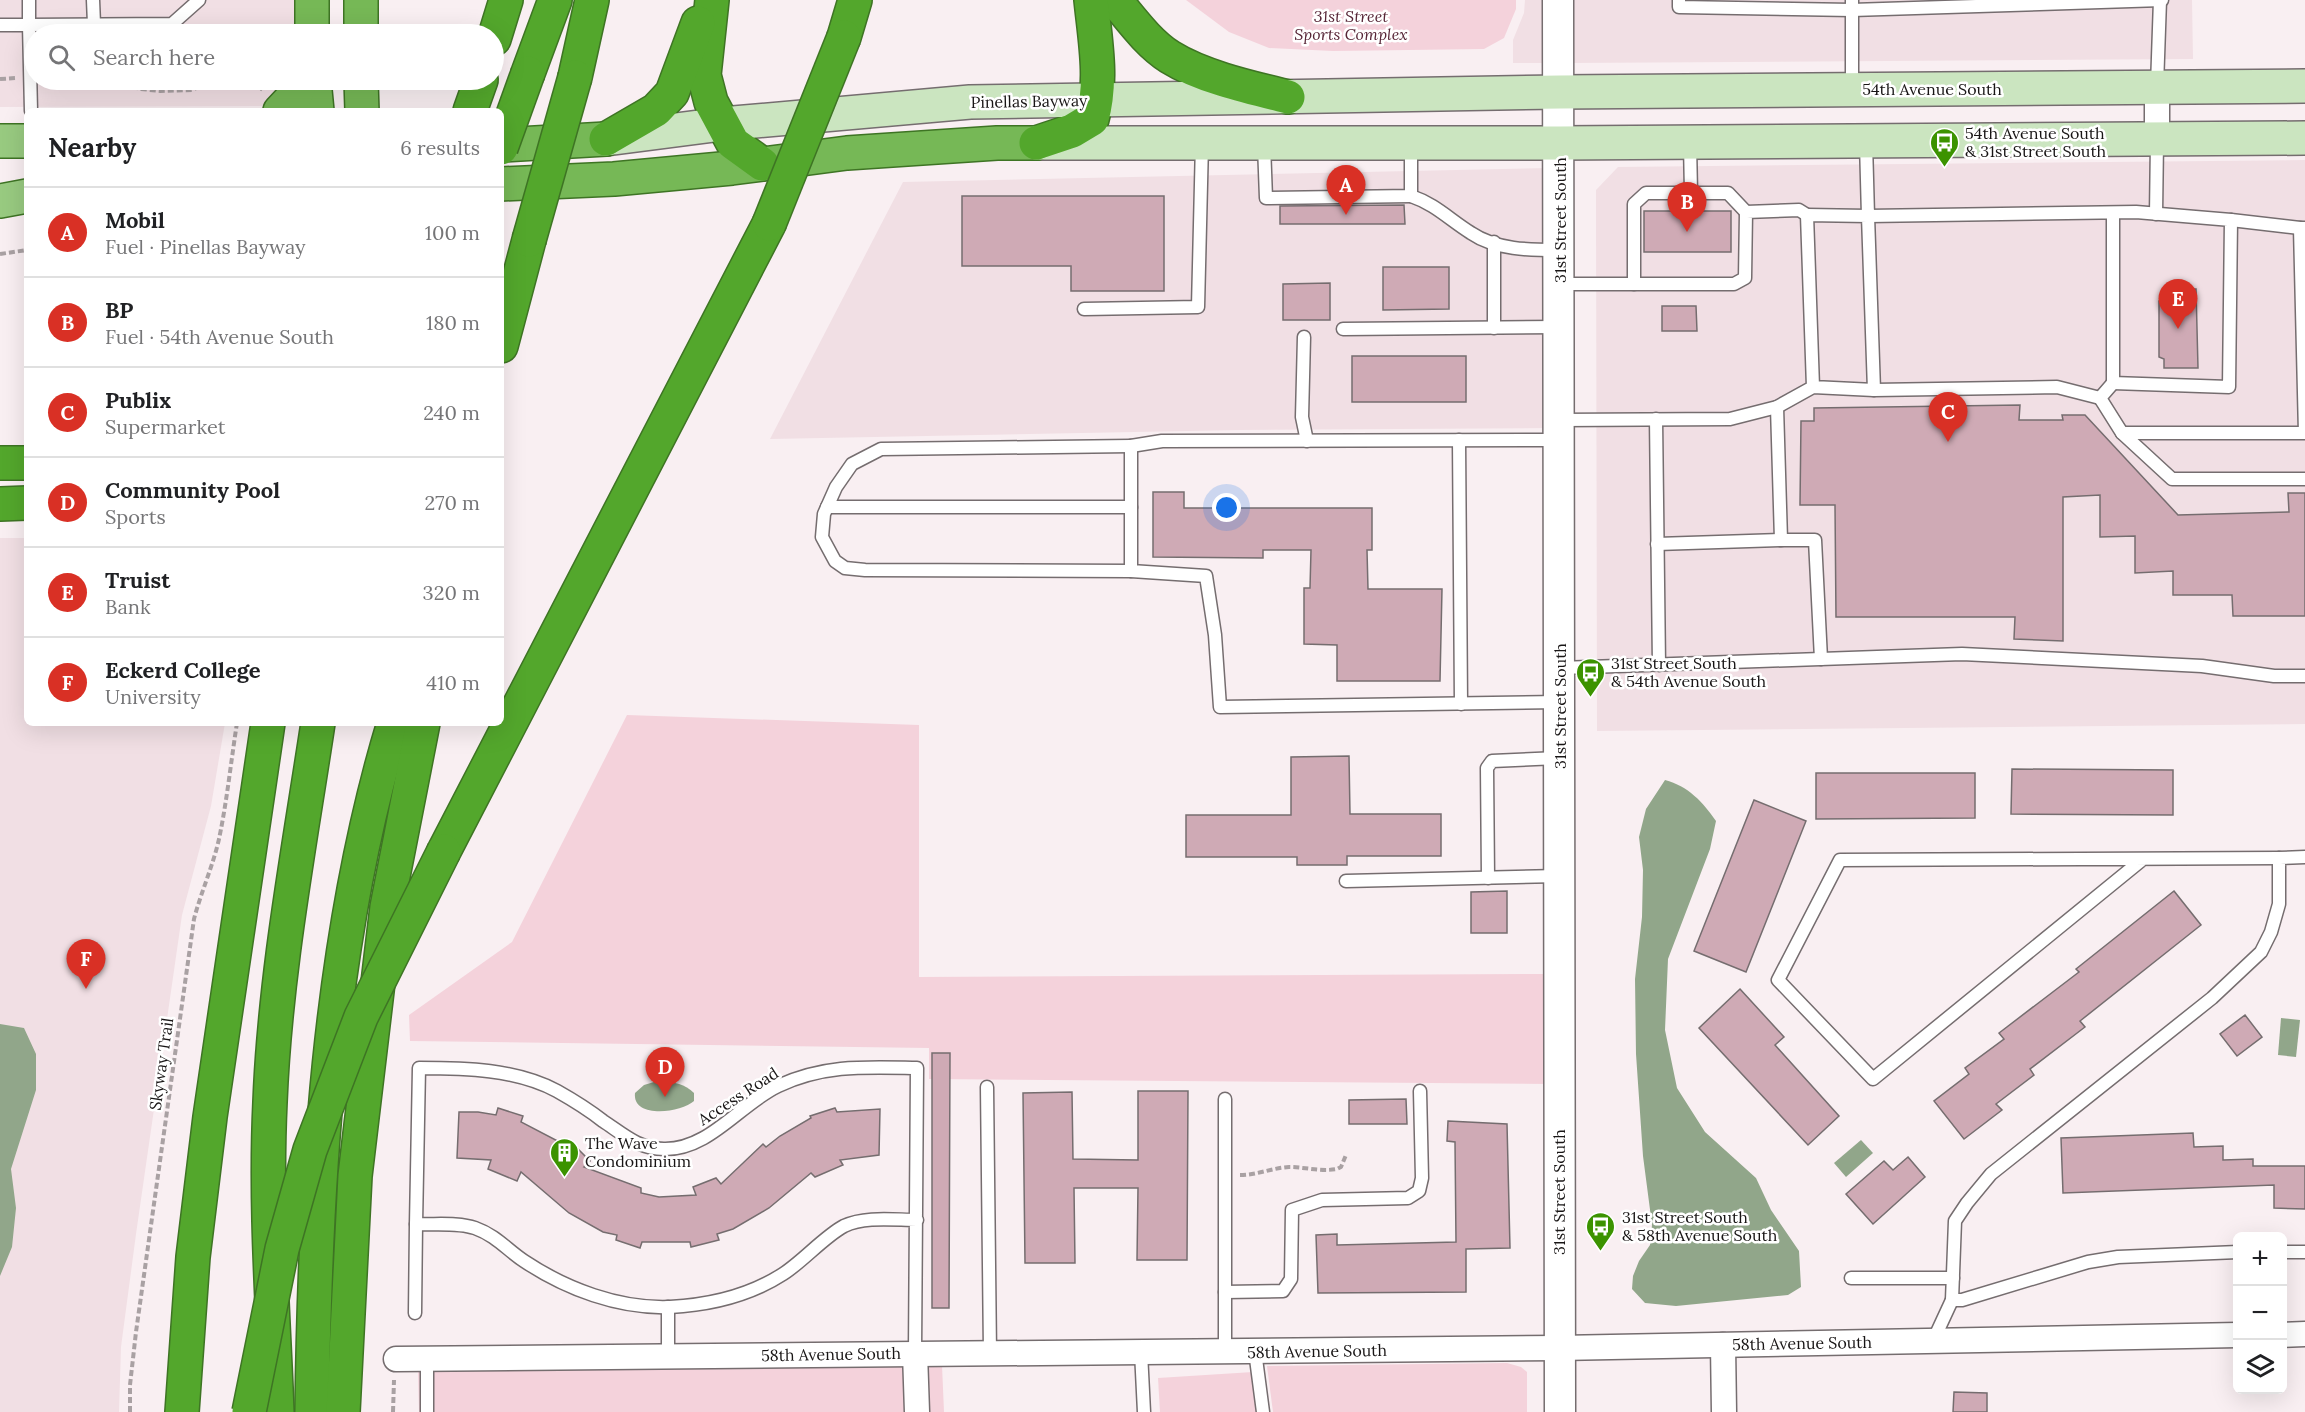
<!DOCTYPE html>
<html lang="en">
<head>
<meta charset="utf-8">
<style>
  body { margin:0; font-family:Lora,serif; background:#f6f6f6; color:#202124 }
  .controls { position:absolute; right:18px; bottom:18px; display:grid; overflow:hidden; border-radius:9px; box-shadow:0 6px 24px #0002 }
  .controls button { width:54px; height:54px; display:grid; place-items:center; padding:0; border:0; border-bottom:2px solid #e0e0e0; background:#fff; color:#202124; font:30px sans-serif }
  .you { position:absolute; left:1227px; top:508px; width:21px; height:21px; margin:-15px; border:4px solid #fff; border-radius:50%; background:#1a73e8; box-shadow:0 0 0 9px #1a73e833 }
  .badge { display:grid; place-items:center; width:39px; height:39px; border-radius:50%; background:#d93025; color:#fff; font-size:20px; font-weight:700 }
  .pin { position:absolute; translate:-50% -50px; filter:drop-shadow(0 2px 3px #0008) }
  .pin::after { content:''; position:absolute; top:32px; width:21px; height:18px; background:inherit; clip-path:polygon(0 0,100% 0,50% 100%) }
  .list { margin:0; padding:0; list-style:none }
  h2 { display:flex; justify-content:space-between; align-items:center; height:78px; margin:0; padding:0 24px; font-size:26px }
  h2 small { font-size:20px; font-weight:400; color:#757577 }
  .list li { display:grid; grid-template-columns:39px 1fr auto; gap:18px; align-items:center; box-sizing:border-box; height:90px; padding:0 24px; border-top:2px solid #e0e0e0 }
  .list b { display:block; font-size:22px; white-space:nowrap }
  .list p { margin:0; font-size:20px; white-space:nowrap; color:#757577 }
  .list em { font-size:20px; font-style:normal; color:#757577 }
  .icon { flex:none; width:33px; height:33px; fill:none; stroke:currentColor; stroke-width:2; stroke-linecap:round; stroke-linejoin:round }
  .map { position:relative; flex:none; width:2305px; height:1412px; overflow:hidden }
  .search { position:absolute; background:#fff; box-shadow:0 6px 24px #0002; left:24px; top:24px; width:480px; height:66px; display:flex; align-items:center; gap:15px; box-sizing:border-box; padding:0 21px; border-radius:33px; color:#757577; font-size:22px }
  .panel { position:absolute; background:#fff; box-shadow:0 6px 24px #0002; left:24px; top:108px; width:480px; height:618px; border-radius:9px }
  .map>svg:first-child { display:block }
</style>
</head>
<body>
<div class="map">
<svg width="2305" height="1412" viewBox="0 0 2305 1412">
  <rect width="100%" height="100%" fill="#f9eff2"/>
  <g fill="#f1dfe4">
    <path d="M0 0H301V34H34V80H290L266 106 0 107Z"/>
    <path d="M1525 0H1548L1549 63H1513V40L1524 13Z"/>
    <path d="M1568 0H2192L2193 59 1570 63Z"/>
    <path d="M2305 160V724L1597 731 1596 190 1618 167Z"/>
    <path d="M1549 168V428L1240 430 770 439 903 182Z"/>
    <path d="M0 538H27V723H225L211 806 182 915 136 1234 121 1347 119 1412H0Z"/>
  </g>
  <g fill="#f4d2db">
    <path d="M1186 0H1516V9L1504 38 1484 49 1333 51 1269 48 1229 32Z"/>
    <path d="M627 715 919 725V977L1549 974V1084L929 1079V1048L410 1041 409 1015 512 942Z"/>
    <path d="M1507 1363 1521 1367 1527 1372V1412H1273L1267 1366Z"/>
    <path d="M905 1365 906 1412H419L418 1371Z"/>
    <path d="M926 1365H942L944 1412H927Z"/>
    <path d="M1253 1372 1259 1412H1160L1158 1378Z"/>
  </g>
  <g fill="#91a68a">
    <path d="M1665 780C1688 786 1703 802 1716 821L1710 849 1668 959 1665 1030 1677 1088 1705 1132 1756 1178 1771 1210 1799 1251 1801 1287 1788 1295 1676 1306 1645 1303 1632 1289 1633 1276 1639 1261 1650 1245 1652 1225 1643 1156 1636 1054 1635 979 1642 917 1643 870 1639 837 1646 809Z"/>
    <path d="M2281 1018 2300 1020 2296 1057 2278 1055Z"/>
    <path d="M0 1024 24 1028 36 1054V1090L11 1169 16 1208 12 1247 0 1276Z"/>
    <path d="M654 1082C669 1081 683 1082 694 1093V1101C681 1113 632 1119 635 1093L644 1085Z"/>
    <path d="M1861 1140 1873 1153 1846 1177 1834 1163Z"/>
  </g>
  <g fill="#cfaab5" stroke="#756d6f" stroke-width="1.5">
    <path d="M962 196H1164V291H1071V266H962Z"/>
    <path d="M1404 205 1405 224H1280V206Z"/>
    <rect x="1644" y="211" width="87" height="41"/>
    <path d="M1383 267H1449V309L1383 310Z"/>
    <path d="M1330 283V320H1283V284Z"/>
    <path d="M2169 289H2196L2198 368H2164V359L2159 357V301Z"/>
    <path d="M1662 306H1696L1697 331H1662Z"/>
    <rect x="1352" y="356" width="114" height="46"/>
    <path d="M2020 405 2019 420H2063L2062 415H2085L2178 515 2289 512 2288 493H2305V616H2233L2232 595H2173V571L2135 573V536L2100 537V495L2063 497V641L2014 639 2015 617H1836L1835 505H1800L1801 421H1814V408Z"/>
    <path d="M1153 492H1184V508H1372V550H1367L1368 589H1442L1440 681H1337V645L1304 644V588H1310L1311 550H1263V558L1153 557Z"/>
    <path d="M1349 756 1350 814H1441V856H1347V865H1297V857H1186V815H1291V757Z"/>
    <path d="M2012 769 2173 770V815L2011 814Z"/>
    <path d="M1816 773H1975V818L1816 819Z"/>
    <path d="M1754 800 1806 821 1746 972 1694 951Z"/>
    <path d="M1507 891V933H1471V892Z"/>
    <path d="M2174 891 2201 925 2080 1021 2085 1027 2030 1069 2034 1075 1996 1104 2002 1110 1964 1139 1934 1101 1969 1074 1965 1068 2004 1039 1999 1033 2079 972 2076 969Z"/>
    <path d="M1740 989 1784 1037 1775 1045 1839 1116 1808 1145 1699 1028Z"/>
    <path d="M2245 1015 2262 1037 2237 1056 2220 1034Z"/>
    <path d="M932 1053H950L949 1308H932Z"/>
    <path d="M1138 1091H1188L1187 1260H1137L1138 1188H1074L1075 1263H1025L1023 1093 1072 1092 1073 1159 1138 1160Z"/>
    <path d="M1406 1099 1407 1124H1349V1100Z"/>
    <path d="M498 1108 523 1116 521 1122 569 1147 572 1143 590 1161 584 1167 641 1188V1193L659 1197 696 1195 693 1187 716 1178 721 1184 763 1144 766 1147 780 1136 811 1118 810 1116 835 1108 837 1112 880 1109 879 1155 840 1160 843 1165 815 1177 811 1173 769 1208 733 1229 717 1234 719 1240 691 1247 690 1242H642L640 1248 616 1240 617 1235 603 1232 569 1213 521 1172 517 1181 488 1169 491 1160 457 1158 459 1112H478L496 1115Z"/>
    <path d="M1448 1121 1507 1124 1510 1248 1466 1249V1292L1318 1293 1316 1235 1337 1234V1245L1456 1242 1455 1142 1447 1141Z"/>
    <path d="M2193 1133 2194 1147 2223 1146V1160L2253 1159V1166H2305V1209L2274 1208V1185L2063 1193 2061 1138Z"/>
    <path d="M1908 1157 1925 1177 1873 1224 1846 1194 1884 1161 1893 1170Z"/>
    <path d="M1954 1392 1987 1393V1412H1953Z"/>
  </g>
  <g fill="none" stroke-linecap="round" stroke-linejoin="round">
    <defs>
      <g id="service">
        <path d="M93 0 94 24"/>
        <path d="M1679 0V7L1852 10 2162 0"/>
        <path d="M0 25H29V0"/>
        <path d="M2157 86 2160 0"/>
        <path d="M1852 88V0"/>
        <path d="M31 111 29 25 172 24 199 0"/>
        <path d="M1866 143 1868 216 2136 212 2231 220 2229 387 2113 383V213"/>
        <path d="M1690 144 1691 193"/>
        <path d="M1264 145 1266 198 1411 196V145"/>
        <path d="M1411 196C1435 204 1450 220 1471 233 1496 250 1530 250 1558 250"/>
        <path d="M2156 214 2157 141"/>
        <path d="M2231 220 2300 228"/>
        <path d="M1560 284H1734L1745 278 1746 212 1799 210 1807 215"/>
        <path d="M1634 284V204L1646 193H1728L1746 212"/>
        <path d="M1084 309 1198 307 1202 143"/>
        <path d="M1494 328V242"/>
        <path d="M1343 329 1558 327"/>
        <path d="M1304 337 1302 417 1307 441"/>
        <path d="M2113 383 2100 398 2122 433 2172 479H2305"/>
        <path d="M1874 390 2057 387 2100 398"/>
        <path d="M1777 407 1781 540H1815L1821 659"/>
        <path d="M1656 419 1659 665"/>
        <path d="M1560 420 1730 419 1777 407 1813 387 1807 215 1868 216 1874 390 1813 387"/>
        <path d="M2122 433H2305L2300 228H2305"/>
        <path d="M1459 440 1461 704"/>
        <path d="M1559 440 1162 441 1131 446V571L1206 576 1215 635 1220 707 1559 702"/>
        <path d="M1131 446 881 449 852 464 836 487 824 514 822 537 835 561 845 568 865 570 1131 571"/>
        <path d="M827 507H1131"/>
        <path d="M1657 544 1781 540"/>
        <path d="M1560 668 1962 654 2202 666 2274 676H2305"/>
        <path d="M2143 859 1873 1079 1778 980 1840 860 2279 858"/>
        <path d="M1488 878 1487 768 1492 761 1558 758"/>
        <path d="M1346 881 1559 876"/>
        <path d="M987 1087 990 1353"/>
        <path d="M1225 1099V1352"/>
        <path d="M2238 1252 2118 1257 2088 1262 1962 1300H1952L1955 1221 1967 1203 1991 1174 2212 998 2261 952 2271 932 2279 904V858L2305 857"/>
        <path d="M2282 1252H2305"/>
        <path d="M1851 1278H1953"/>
        <path d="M1225 1292 1283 1291 1291 1279 1292 1210 1322 1200 1408 1198 1419 1191 1422 1178 1420 1091"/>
        <path d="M668 1307V1356"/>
        <path d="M415 1313 416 1224"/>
        <path d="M1933 1341 1952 1300"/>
        <path d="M1255 1351 1263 1412"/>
        <path d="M1141 1352 1144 1412"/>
        <path d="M915 1353 917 1068C867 1067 825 1064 778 1086 740 1104 709 1150 664 1149 638 1149 623 1134 603 1121 589 1110 573 1100 557 1091 516 1069 465 1068 419 1068L416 1224C434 1225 458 1222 475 1228 497 1236 506 1249 524 1261 566 1289 619 1309 670 1307 709 1305 749 1296 783 1274 802 1262 825 1236 844 1226 865 1216 894 1220 917 1220"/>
        <path d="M427 1359V1412"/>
      </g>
      <g id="minor">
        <path d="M2157 88V139"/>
        <path d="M2282 1335 2305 1334"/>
        <path d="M1723 1345 1724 1412"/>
        <path d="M915 1353 917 1412"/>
        <path d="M396 1359 1559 1348 2238 1335"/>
      </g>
      <path id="tertiary" d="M1558 0 1560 1412"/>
      <g id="secondary">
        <path d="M606 139 722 124 970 102 1560 92 2305 86"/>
        <path d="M1037 143H1560L2305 138"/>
      </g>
      <g id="primary">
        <path d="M0 141H27"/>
        <path d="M0 201 27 196"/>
      </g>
      <g id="trunk">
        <path d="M312 0V34"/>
        <path d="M361 0V34"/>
        <path d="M314 80 317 111"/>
        <path d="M361 80 362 111"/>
        <path d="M280 111 296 94 301 80"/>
        <path d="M501 145 606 139"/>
        <path d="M501 184 614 179 732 168 847 153 997 143H1036"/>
      </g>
      <g id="motorway">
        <path d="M712 0 704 75 711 102 733 143 762 164"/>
        <path d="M1115 0C1131 19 1148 43 1170 57 1202 77 1251 88 1288 97"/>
        <path d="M844 37 855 0"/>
        <path d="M494 39 506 0"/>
        <path d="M528 73 555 0"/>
        <path d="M575 77 592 0"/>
        <path d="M470 111 481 80"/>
        <path d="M606 139 656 110 672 93 698 23"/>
        <path d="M1036 143 1072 131 1092 119C1103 81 1095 39 1091 0"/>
        <path d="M501 346 529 240"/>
        <path d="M0 463H27"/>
        <path d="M0 504 27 503"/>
        <path d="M444 851 769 224"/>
        <path d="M182 1412 193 1257 210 1117 268 723"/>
        <path d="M277 1412C273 1309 265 1206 270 1102 275 975 299 849 318 723"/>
        <path d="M312 1412C315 1186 328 940 394 723"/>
        <path d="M343 1412 355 1176 387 907 423 723"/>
      </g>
    </defs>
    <use href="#service" stroke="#756d6f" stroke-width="15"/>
    <use href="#minor" stroke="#756d6f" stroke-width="27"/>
    <use href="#tertiary" stroke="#756d6f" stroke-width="33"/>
    <use href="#secondary" stroke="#756d6f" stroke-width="36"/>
    <use href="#primary" stroke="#3e7424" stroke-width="36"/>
    <use href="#trunk" stroke="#3e7424" stroke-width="36"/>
    <use href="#motorway" stroke="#3e7424" stroke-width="36"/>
    <g stroke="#a9a1a3" stroke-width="4" stroke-dasharray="6 3" stroke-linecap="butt">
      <path d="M0 79 17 78"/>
      <path d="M106 80 141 89 160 91 193 90 205 82 215 80"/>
      <path d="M251 80 264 91"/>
      <path d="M0 254 27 250"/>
      <path d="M1240 1175C1257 1175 1272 1168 1289 1167 1305 1167 1320 1172 1337 1169L1341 1167 1346 1155"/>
      <path d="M130 1412V1385L136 1332 194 919C201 892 213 866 219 839 227 801 231 761 237 723"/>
      <path d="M393 1412 394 1380"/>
    </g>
    <use href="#service" stroke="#fff" stroke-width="12"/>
    <use href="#minor" stroke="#fff" stroke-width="24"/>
    <use href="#tertiary" stroke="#fff" stroke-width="30"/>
    <use href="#secondary" stroke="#cbe5c0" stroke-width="33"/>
    <use href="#primary" stroke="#98ca80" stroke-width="33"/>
    <use href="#trunk" stroke="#76b856" stroke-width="33"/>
    <use href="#motorway" stroke="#53a72c" stroke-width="33"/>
    <defs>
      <g id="motorway-bridge">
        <path d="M501 148 528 73"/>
        <path d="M769 224 844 37"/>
        <path d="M529 240 575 77"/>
        <path d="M249 1412 282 1249 310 1150 361 1017 444 851"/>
      </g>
    </defs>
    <use href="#motorway-bridge" stroke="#3e7424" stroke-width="36" stroke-linecap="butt"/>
    <use href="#motorway-bridge" stroke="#53a72c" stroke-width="33"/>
  </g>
  <defs>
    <symbol id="bus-pin" viewBox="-11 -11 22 30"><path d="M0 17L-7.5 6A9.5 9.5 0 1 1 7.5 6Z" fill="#3c9300" stroke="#fff"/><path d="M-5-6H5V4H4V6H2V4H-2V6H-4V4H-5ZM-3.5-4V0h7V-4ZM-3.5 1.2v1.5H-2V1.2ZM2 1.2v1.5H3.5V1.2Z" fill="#fff"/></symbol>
    <symbol id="building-pin" viewBox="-11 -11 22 30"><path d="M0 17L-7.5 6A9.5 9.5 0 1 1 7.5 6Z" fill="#3c9300" stroke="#fff"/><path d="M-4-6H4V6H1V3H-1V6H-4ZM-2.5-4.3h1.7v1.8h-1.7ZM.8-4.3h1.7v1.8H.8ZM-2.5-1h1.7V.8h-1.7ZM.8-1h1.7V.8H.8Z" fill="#fff"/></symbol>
  </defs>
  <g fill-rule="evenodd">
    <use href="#bus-pin" x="1928" y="126" width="33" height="45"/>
    <use href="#bus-pin" x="1574" y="656" width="33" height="45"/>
    <use href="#building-pin" x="548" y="1136" width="33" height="45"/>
    <use href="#bus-pin" x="1584" y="1210" width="33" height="45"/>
  </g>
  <g text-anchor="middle" stroke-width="5" stroke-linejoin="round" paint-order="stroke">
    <g font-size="16" font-style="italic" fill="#562536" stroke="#fff">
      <text x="1351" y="22">31st Street<tspan x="1351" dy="18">Sports Complex</tspan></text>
    </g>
    <g font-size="16" fill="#181515" stroke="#fff">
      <text x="1932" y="95">54th Avenue South</text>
      <text transform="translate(1029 101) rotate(-1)" y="6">Pinellas Bayway</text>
      <text transform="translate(1560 220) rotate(-90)" y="6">31st Street South</text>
      <text transform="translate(1560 706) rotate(-90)" y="6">31st Street South</text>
      <text transform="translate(161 1064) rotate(-82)" y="6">Skyway Trail</text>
      <text transform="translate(738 1096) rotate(-33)" y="6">Access Road</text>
      <text transform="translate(1559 1192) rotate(-90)" y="6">31st Street South</text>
      <text transform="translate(1802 1343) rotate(-1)" y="6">58th Avenue South</text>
      <text transform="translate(1317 1351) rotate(-1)" y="6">58th Avenue South</text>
      <text transform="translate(831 1354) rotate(-1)" y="6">58th Avenue South</text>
    </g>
    <g font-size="16" fill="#181515" stroke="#fff" text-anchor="start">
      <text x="1965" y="139">54th Avenue South<tspan x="1965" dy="18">&amp; 31st Street South</tspan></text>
      <text x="1611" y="669">31st Street South<tspan x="1611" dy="18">&amp; 54th Avenue South</tspan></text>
      <text x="585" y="1149">The Wave<tspan x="585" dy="18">Condominium</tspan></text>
      <text x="1622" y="1223">31st Street South<tspan x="1622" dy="18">&amp; 58th Avenue South</tspan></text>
    </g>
  </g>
</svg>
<div class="controls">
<button>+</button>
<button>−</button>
<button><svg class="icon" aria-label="layers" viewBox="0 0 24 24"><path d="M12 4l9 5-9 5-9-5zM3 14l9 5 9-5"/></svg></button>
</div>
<div class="you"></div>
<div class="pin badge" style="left:1346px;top:215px">A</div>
<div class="pin badge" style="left:1687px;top:232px">B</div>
<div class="pin badge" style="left:1948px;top:442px">C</div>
<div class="pin badge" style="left:665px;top:1097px">D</div>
<div class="pin badge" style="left:2178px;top:329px">E</div>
<div class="pin badge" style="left:86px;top:989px">F</div>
<div class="search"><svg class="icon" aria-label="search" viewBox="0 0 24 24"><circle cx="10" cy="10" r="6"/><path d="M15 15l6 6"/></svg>Search here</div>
<section class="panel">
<h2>Nearby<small>6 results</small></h2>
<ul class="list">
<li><span class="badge">A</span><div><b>Mobil</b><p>Fuel · Pinellas Bayway</p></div><em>100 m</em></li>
<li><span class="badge">B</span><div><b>BP</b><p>Fuel · 54th Avenue South</p></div><em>180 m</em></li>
<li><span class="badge">C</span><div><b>Publix</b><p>Supermarket</p></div><em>240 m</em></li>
<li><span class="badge">D</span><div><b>Community Pool</b><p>Sports</p></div><em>270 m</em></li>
<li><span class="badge">E</span><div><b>Truist</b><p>Bank</p></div><em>320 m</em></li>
<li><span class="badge">F</span><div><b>Eckerd College</b><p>University</p></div><em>410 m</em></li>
</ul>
</section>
</div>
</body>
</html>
